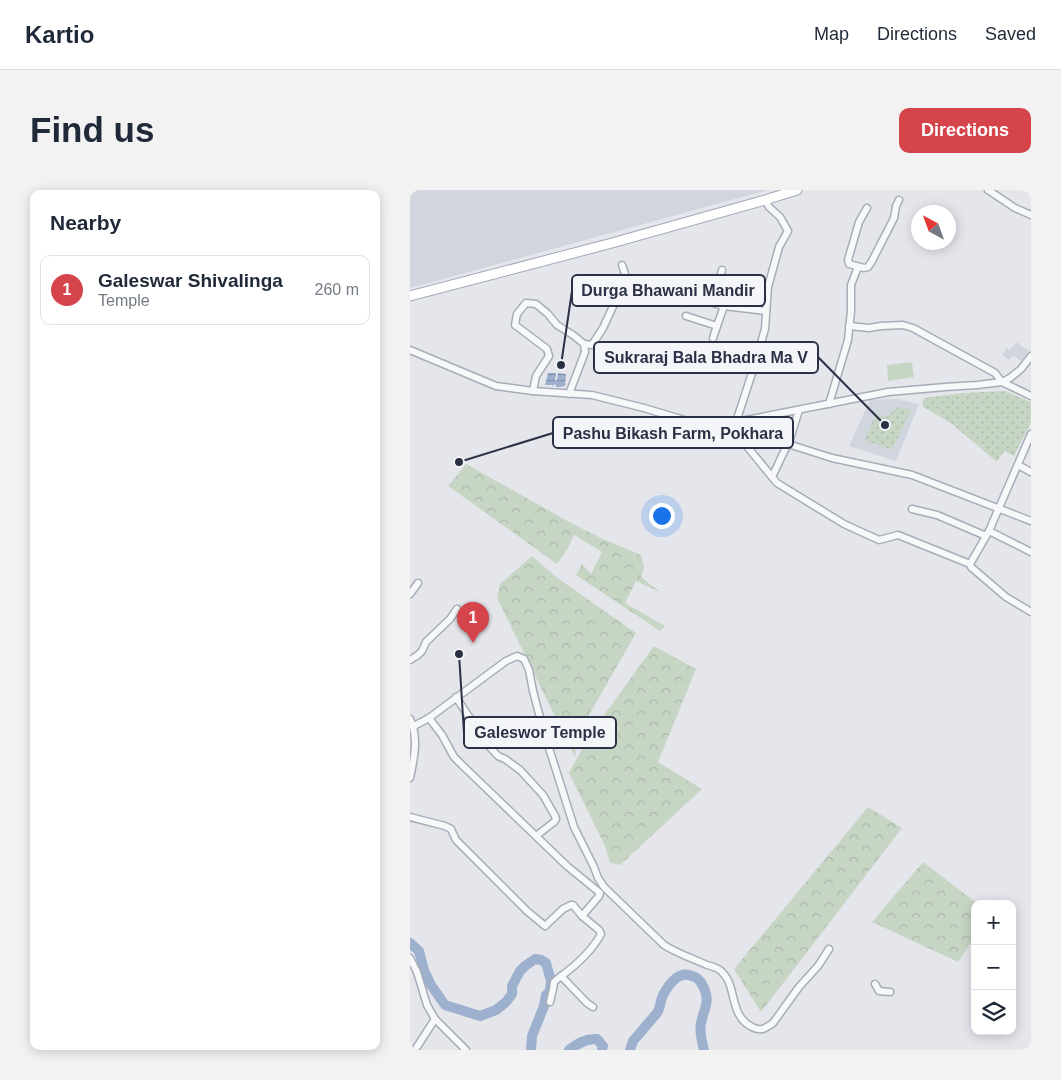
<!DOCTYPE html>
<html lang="en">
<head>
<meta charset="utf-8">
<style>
  body { margin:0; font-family:Arial,sans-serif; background:#f2f2f3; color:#1f2937 }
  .controls { position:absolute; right:15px; bottom:15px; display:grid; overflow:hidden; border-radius:10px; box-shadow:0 2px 12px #0003 }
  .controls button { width:45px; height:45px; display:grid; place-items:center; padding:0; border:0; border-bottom:1px solid #e0e1e3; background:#fff; color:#1f2937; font:25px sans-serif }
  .compass { position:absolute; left:501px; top:15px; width:45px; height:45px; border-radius:50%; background:#fff; box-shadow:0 2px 12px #0003; rotate:319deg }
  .you { position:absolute; left:251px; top:325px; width:18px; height:18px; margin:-12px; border:4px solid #fff; border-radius:50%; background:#1a73e8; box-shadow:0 0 0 8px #1a73e833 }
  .badge { display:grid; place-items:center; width:32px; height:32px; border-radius:50%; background:#d6444b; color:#fff; font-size:16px; font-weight:700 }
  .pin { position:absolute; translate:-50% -41px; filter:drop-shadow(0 1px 2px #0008) }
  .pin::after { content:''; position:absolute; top:26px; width:18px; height:15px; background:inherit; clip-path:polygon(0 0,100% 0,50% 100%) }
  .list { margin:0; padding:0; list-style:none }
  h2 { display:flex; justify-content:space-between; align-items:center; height:65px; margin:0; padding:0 20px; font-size:21px }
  h2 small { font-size:16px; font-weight:400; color:#747a83 }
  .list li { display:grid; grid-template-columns:32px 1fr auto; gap:15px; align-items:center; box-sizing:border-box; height:70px; margin:0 10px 10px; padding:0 10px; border:1px solid #e0e1e3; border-radius:10px }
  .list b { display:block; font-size:19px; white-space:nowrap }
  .list p { margin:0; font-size:16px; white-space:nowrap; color:#747a83 }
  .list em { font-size:16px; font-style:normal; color:#747a83 }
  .icon { flex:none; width:28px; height:28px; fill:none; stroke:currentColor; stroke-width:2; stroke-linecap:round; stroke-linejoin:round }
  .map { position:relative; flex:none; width:621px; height:860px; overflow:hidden; border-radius:10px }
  header { display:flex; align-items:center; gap:30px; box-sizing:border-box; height:70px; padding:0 25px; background:#fff; border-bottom:1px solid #e0e1e3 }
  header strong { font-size:24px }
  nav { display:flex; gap:28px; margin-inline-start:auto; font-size:18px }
  .intro { display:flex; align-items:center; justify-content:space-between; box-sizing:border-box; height:120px; padding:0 30px }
  h1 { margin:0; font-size:35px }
  .button { padding:12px 22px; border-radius:10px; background:#d6444b; color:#fff; font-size:18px; font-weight:700 }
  main { display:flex; gap:30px; padding:0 30px }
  aside { flex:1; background:#fff; border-radius:10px; box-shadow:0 2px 12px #0003 }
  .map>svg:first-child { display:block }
</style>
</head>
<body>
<header>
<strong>Kartio</strong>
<nav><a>Map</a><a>Directions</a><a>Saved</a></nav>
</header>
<div class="intro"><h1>Find us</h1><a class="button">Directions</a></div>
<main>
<aside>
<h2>Nearby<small></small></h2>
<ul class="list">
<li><span class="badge">1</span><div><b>Galeswar Shivalinga</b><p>Temple</p></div><em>260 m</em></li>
</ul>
</aside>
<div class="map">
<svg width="621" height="860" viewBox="0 0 621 860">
  <defs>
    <pattern id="forest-crowns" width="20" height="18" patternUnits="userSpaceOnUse" patternTransform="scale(1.25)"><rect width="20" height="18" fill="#c7d6c4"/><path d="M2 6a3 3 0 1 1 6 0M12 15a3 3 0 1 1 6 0" fill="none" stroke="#abb8aa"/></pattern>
    <pattern id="park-dots" width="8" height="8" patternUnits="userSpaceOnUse" patternTransform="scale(1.25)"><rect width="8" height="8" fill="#c7d6c4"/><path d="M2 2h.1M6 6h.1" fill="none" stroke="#abb8aa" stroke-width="1.8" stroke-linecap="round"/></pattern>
    <pattern id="water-rules" width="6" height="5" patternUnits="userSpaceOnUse" patternTransform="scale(1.25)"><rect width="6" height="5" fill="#9db0cd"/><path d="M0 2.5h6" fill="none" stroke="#8090a8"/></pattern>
  </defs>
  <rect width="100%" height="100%" fill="#e4e6ec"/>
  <g fill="#d1d5de">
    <path d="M0 0H358L0 98Z"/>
    <path d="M606 152 619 161 611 171 603 165 599 170 592 165 597 158 600 160Z"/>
    <path d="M488 209 509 214 486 271 439 256 460 210Z"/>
  </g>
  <path fill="#c7d6c4" d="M502 172 504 187 478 191 477 175Z"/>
  <g fill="url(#forest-crowns)">
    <path d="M56 274 161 333 193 349 231 365 234 378 231 387 250 402 226 391 215 413 255 436 250 441 166 385 172 374 181 384 192 362 164 345 158 358 147 374 38 296Z"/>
    <path d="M122 366 146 387 226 443 167 546 165 567 87 408 90 394Z"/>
    <path d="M244 456 286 479 248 572 292 599 210 675 200 673 195 656 159 583 179 546Z"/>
    <path d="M458 617 492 638 351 822 324 779Z"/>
    <path d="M513 672 568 714H565V746L548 772 462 732Z"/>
  </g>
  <g fill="url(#park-dots)">
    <path d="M595 201 621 212V232L604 266 594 261 587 272 542 234 512 216 514 208 553 203Z"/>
    <path d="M488 217 501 220 482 260 455 250 466 223 470 226 477 227Z"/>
  </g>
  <path fill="url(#water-rules)" d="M138 183H146L145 191 147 190 148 183 156 184 155 196 147 197 145 194 143 196 142 195H135Z"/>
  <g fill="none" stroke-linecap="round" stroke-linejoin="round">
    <g stroke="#9db0cd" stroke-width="10">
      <path d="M0 753 9 761 14 780 21 795 35 815 70 826 86 820 96 812 102 804V796L110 781 115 776 125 769 131 770 136 773 141 791 140 801 136 805 134 816 122 846 121 860"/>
      <path d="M159 860C167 854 176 848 187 849L193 856 192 860"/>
      <path d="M220 860 223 851 247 823C251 817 250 811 253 805 259 794 269 780 282 786 287 787 291 792 293 796 301 812 294 818 291 833 289 841 292 852 294 860"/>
    </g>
    <defs>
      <g id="minor">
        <path d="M578 0 605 18 621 25"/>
        <path d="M457 18 449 32 438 70 439 74 454 78 458 77 462 71 484 28 486 16 489 10"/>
        <path d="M283 108 314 116 356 121"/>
        <path d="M304 113 312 80"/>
        <path d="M276 126 307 136 303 148"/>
        <path d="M307 136 314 116"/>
        <path d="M439 136 459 138 471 136 493 135 503 138 585 183 592 192 621 206"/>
        <path d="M174 154 182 155 193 138 205 112 215 84 212 75"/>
        <path d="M0 160 86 196 123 201 182 205 234 218 281 232 301 233 326 232 478 202 535 197 567 195 592 192 600 188 611 179 621 166"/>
        <path d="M123 201 126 186 139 166 137 159 105 135 107 124 116 113 126 114 138 124 147 135 163 145 174 154 175 162 159 204"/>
        <path d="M419 214 438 150 441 121V95L448 77"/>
        <path d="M326 232 343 180 355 139 358 97 369 57 378 41 370 27 359 17 355 10"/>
        <path d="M303 234 314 238 335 254 367 293 434 334 469 350 488 345 560 374 579 341 621 244"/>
        <path d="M378 254 422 268 502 285 621 331"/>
        <path d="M608 275 621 282"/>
        <path d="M362 287 380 249 389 220"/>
        <path d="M502 319 527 325 576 346"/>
        <path d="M579 341 621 362"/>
        <path d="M560 374 561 377 596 407 621 422"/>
        <path d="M0 404 8 393"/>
        <path d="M0 470 8 465 12 461 16 452 40 429 47 419"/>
        <path d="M46 507 76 553 88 566 95 569 110 580 133 605 145 626 146 629 144 632 126 646"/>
        <path d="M0 529C9 547 4 569 0 588"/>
        <path d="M4 536 19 528 96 471 107 466 114 469 119 480 123 501 133 539 164 637 184 677 188 688 194 697 254 755C268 764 282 768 297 775 301 776 308 778 311 781 328 796 318 825 342 837 351 842 356 838 363 833L389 797 408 776 419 759"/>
        <path d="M0 627 35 636 41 639 46 650 117 721 135 736 153 719 161 715H163L172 726 189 706 190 703 157 676 51 574 44 567 32 545 19 528"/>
        <path d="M172 726 189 740 191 744C182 761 165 776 150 787L153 788 177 813 183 817"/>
        <path d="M0 768 7 782 17 815 25 829 56 860"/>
        <path d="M465 794 469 801 480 802"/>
        <path d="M140 812 143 799 144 792 150 787"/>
        <path d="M5 860 25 829"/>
      </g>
      <path id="major" d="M0 106 202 53 355 10 387 0"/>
    </defs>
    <use href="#minor" stroke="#a8acb7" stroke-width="9"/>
    <use href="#major" stroke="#a2a9b9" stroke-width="11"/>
    <use href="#minor" stroke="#f7f8fa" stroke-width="6"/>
    <use href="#major" stroke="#fff" stroke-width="9"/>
  </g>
  <path fill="none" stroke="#2a3146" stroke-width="2" d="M151 175L162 101M475 235L408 167M49 272L143 243M49 464L54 543"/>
  <g fill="#2a3146" stroke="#f4f5f9" stroke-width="2">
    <circle cx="151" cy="175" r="5"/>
    <circle cx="475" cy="235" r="5"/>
    <circle cx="49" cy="272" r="5"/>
    <circle cx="49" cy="464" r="5"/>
  </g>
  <g fill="#f4f5f9" stroke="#2a3146" stroke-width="2">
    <rect x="162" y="85" width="193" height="31" rx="5"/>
    <rect x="184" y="152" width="224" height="31" rx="5"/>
    <rect x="143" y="227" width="240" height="31" rx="5"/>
    <rect x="54" y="527" width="152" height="31" rx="5"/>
  </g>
  <g font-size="16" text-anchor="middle" font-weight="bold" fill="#2a3146">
    <text x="258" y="106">Durga Bhawani Mandir</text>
    <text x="296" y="173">Sukraraj Bala Bhadra Ma V</text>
    <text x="263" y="249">Pashu Bikash Farm, Pokhara</text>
    <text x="130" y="548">Galeswor Temple</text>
  </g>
</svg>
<div class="controls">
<button>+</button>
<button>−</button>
<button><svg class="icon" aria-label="layers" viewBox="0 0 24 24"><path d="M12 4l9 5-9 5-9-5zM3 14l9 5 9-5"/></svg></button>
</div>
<svg class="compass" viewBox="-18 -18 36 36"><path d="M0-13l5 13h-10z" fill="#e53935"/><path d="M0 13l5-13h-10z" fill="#747a83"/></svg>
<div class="you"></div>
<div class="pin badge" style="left:63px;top:453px">1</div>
</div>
</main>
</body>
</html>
